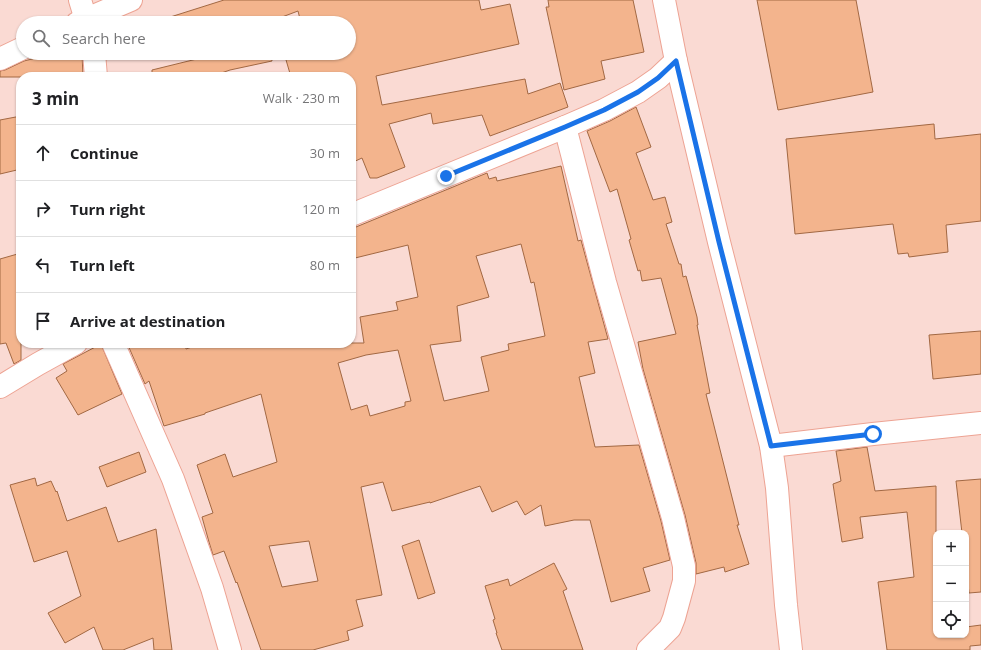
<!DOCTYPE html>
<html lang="en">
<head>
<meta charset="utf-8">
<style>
  body { margin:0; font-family:"Open Sans",sans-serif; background:#f6f6f6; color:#202124 }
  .controls { position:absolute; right:12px; bottom:12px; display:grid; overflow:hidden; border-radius:8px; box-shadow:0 1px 3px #0004 }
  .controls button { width:36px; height:36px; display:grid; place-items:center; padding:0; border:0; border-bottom:1px solid #e0e0e0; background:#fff; color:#202124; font:20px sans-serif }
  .stop { position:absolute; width:12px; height:12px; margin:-9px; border:3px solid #1a73e8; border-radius:50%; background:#fff }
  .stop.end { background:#1a73e8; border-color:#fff; box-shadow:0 1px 4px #0008 }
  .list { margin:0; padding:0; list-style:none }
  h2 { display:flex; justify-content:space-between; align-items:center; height:52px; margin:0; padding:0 16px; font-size:17px }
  h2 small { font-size:13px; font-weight:400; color:#757577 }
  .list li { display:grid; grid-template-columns:26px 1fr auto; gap:12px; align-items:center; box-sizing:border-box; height:56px; padding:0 16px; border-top:1px solid #e0e0e0 }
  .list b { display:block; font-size:15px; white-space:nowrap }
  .list em { font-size:13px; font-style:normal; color:#757577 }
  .icon { flex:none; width:22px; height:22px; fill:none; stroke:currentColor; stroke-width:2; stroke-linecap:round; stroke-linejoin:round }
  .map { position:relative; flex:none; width:981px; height:650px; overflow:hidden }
  .search { position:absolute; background:#fff; box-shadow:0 1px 3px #0004; left:16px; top:16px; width:340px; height:44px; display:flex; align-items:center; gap:10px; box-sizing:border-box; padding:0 14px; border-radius:22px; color:#757577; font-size:15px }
  .panel { position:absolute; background:#fff; box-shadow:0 1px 3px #0004; left:16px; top:72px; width:340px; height:276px; border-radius:16px }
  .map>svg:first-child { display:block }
</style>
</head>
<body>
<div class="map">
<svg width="981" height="650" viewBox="0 0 981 650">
  <rect width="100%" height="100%" fill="#fadad3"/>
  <g fill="#f3b48d" stroke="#a26843" fill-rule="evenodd">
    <path d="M224 0H479L481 10 510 4 519 44 376 76 382 105 525 79 528 94 560 83 568 107 490 136 482 115 433 124 431 113 389 124 405 167 377 178H370L362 158 351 163V77H291L284 53H349V23H301L298 11 266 23H165L164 19Z"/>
    <path d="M548 0H633L644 52 601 61 605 79 564 90 546 7H549Z"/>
    <path d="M757 0H856L873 92 778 110Z"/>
    <path d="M38 53H82L83 77H0V71L5 70 24 61 40 57Z"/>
    <path d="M208 53H271L272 61 230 70 210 77H152V70L209 56Z"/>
    <path d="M636 107 651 147 636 153 653 200 665 197 672 222 666 224 679 264H681L683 277 686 276 697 317 698 325H697L710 393 706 394 739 525H737L749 564 725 572 724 567 696 574V563L685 515 643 369 638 342 676 334 661 278 642 281 640 270 638 271 629 240 631 239 617 189 610 192 587 131 610 121Z"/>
    <path d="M21 116V169L0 174V120Z"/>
    <path d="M934 124 935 139 981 134V221L946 225 948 252 909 257 908 253 898 254 893 224 795 234 786 139Z"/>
    <path d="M561 166 578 241 581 240 608 339 588 342 595 373 579 377 595 447 639 445 661 521 670 560 643 568 650 591 611 602 590 520H574L545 526 541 505 525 515 517 501 492 512 480 486 430 503V502L392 511 383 482 361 487 382 595 356 600 363 626 347 631 349 640 313 650H261L237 582 236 583 224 551 213 555 209 542 202 517 213 513 197 465 225 454 233 477 277 462 261 394 205 413V414L164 426 149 381 145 384 127 343H145L147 347 160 343H185L186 349 204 343H364L360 317 398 310 396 302 418 297 408 245 351 259V227H356L487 173 489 179 496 177 497 181ZM521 244 531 283 534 282 545 336 508 344 509 350 481 357 489 391 444 401 430 345 461 341 457 306 489 297 476 256ZM398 350 411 401 405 402V406L370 416 367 405 351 410 338 363 366 355ZM309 541 318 581 282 587 269 546Z"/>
    <path d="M21 253V360L14 364 6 343 0 344V259Z"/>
    <path d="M981 331V374L933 379 929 335Z"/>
    <path d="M101 344 122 394 78 415 56 378 67 371 63 364Z"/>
    <path d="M867 447 875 491 936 486V635H966V627L981 625V645L970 646V650H887L878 582 914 577 907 512 860 517 863 538 842 542 833 484 841 481 836 451Z"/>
    <path d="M139 452 146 472 107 487 99 467Z"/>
    <path d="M35 478 37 486 51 481 56 492 57 491 67 521 106 507 118 542 156 529 172 650H154L153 638 123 650H103L94 627 65 643 48 613 81 596 67 551 34 562 10 485Z"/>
    <path d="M981 479V592L969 593 966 567V533H962L956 481Z"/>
    <path d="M419 540 435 593 418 599 402 546Z"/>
    <path d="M554 563 567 589 563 591 583 650H502L496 633H497L493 620 495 619 485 586 508 579 510 586Z"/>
  </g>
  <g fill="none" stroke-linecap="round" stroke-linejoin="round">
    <defs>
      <g id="minor">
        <path d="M80 0 87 23"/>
        <path d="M664 0 676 61 719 242 771 446 777 488 786 605 791 650"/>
        <path d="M77 23 131 0"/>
        <path d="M94 53 96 77"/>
        <path d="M0 59 23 48"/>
        <path d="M565 127 605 282 673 518 684 566V581L674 618 670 628 648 650"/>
        <path d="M351 215 565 127 604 110 638 92 658 78 676 61"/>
        <path d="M113 343 173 479 212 588 230 650"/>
        <path d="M0 387 38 364 76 343"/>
        <path d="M771 446 873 434 981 423"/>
      </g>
    </defs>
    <use href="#minor" stroke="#eda393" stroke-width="24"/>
    <use href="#minor" stroke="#fff" stroke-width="22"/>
  </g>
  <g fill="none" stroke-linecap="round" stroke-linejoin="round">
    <path stroke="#1a73e8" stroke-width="5" d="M446 176 565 127 604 110 638 92 658 78 676 61 719 242 771 446 873 434"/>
  </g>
</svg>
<div class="controls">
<button>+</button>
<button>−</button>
<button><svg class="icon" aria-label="locate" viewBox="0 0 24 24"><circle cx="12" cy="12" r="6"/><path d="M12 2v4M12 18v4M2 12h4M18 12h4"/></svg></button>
</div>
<div class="stop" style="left:873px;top:434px"></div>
<div class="stop end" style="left:446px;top:176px"></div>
<div class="search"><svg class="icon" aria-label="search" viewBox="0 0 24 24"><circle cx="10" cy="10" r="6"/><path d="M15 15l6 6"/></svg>Search here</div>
<section class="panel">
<h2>3 min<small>Walk · 230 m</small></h2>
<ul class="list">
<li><svg class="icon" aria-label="ahead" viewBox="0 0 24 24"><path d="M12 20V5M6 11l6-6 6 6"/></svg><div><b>Continue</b></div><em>30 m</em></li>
<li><svg class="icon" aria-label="right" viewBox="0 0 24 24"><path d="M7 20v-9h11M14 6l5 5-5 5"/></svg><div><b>Turn right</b></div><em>120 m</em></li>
<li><svg class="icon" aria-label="left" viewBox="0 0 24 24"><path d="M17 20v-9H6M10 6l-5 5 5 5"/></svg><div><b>Turn left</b></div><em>80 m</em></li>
<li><svg class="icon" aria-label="arrive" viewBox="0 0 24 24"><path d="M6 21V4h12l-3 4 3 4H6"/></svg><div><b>Arrive at destination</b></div></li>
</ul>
</section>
</div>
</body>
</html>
